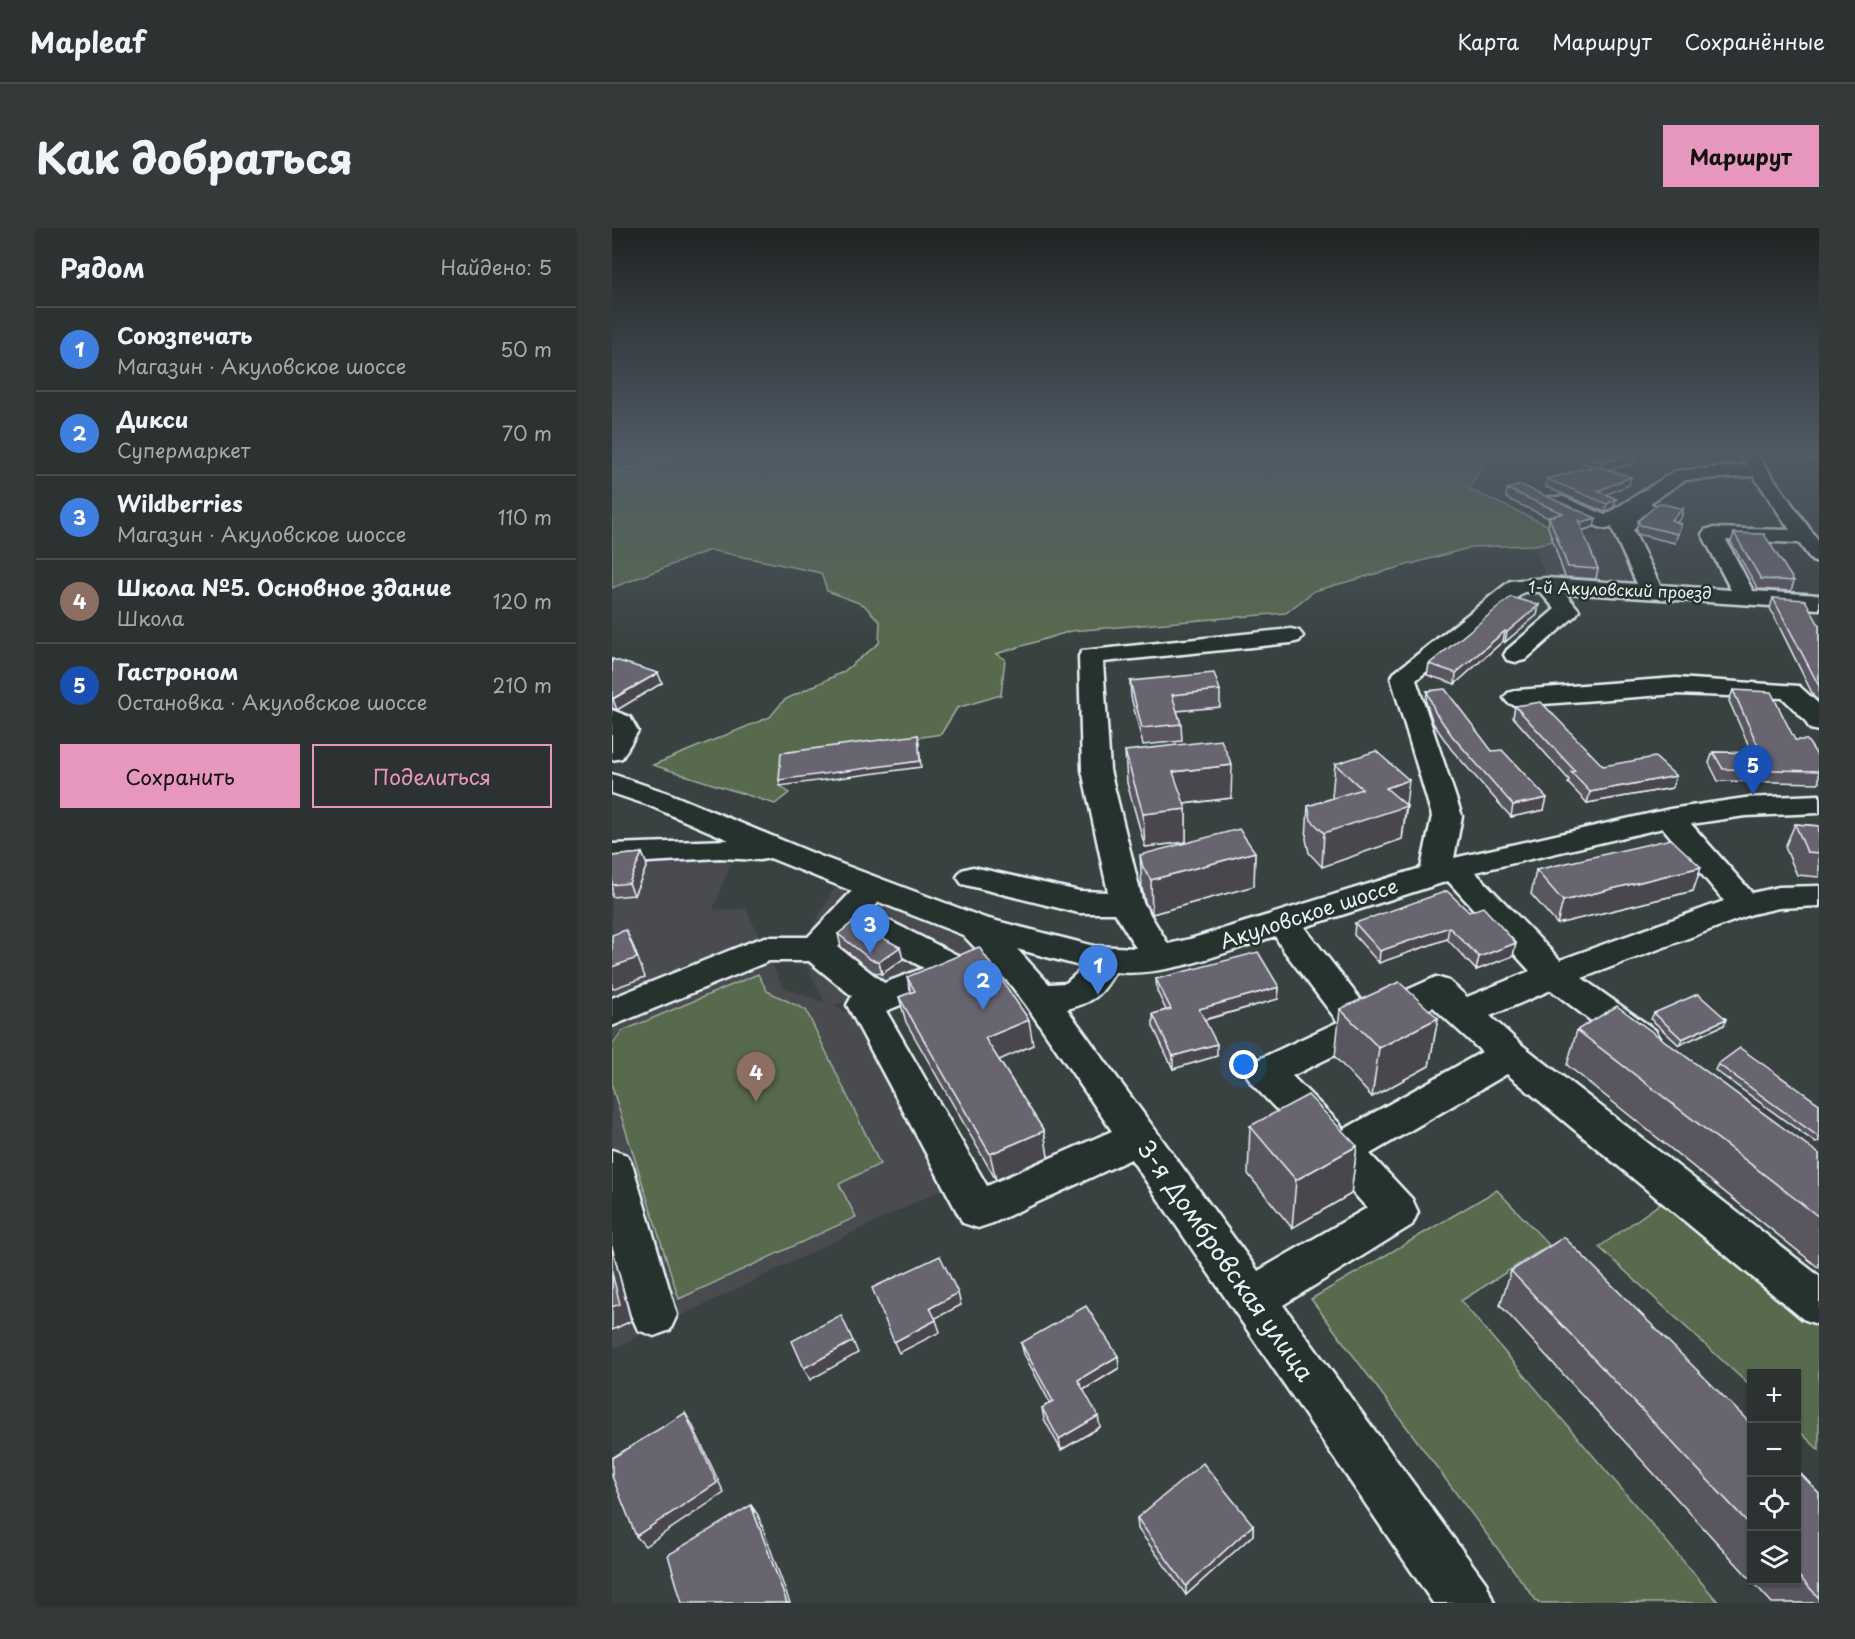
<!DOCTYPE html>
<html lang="ru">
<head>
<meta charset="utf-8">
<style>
  body { margin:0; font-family:"Playpen Sans",sans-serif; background:#343a39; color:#f1f3f6 }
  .controls { position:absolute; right:18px; bottom:18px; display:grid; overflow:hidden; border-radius:0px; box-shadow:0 2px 4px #0004 }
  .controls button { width:54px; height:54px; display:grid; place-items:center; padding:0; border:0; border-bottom:2px solid #484d4d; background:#2c3231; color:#f1f3f6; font:30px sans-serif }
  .you { position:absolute; left:632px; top:837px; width:21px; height:21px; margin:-15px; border:4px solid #fff; border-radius:50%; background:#1a73e8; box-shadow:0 0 0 9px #1a73e833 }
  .badge { display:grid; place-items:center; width:39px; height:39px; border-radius:50%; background:#e797bd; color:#fff; font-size:20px; font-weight:700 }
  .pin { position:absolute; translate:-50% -50px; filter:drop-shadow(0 2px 3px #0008) }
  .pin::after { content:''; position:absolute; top:32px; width:21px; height:18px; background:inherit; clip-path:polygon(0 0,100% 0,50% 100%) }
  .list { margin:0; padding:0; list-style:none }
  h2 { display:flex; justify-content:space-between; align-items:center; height:78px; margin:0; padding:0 24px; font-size:26px }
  h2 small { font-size:20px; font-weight:400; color:#a6aaab }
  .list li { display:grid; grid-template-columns:39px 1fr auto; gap:18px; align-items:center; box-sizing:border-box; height:84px; padding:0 24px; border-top:2px solid #484d4d }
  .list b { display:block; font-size:22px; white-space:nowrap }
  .list p { margin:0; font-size:20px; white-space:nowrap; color:#a6aaab }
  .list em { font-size:20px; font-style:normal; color:#a6aaab }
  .actions { display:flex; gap:12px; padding:18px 24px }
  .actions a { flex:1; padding:14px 0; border:2px solid #e797bd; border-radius:0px; text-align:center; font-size:21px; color:#e797bd }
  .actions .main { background:#e797bd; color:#111 }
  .icon { flex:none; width:33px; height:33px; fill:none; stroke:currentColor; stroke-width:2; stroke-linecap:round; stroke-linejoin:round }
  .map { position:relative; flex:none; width:1207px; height:1375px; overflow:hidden; border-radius:0px }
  header { display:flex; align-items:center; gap:36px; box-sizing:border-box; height:84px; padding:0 30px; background:#2c3231; border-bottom:2px solid #484d4d }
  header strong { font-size:28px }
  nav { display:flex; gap:33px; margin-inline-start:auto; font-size:21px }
  .intro { display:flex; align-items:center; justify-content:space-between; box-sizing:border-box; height:144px; padding:0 36px }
  h1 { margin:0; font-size:42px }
  .button { padding:15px 27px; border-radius:0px; background:#e797bd; color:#111; font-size:21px; font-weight:700 }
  main { display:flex; gap:36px; padding:0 36px }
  aside { flex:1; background:#2c3231; border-radius:0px; box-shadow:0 2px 4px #0004 }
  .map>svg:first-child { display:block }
</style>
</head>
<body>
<header>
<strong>Mapleaf</strong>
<nav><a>Карта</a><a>Маршрут</a><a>Сохранённые</a></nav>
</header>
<div class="intro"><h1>Как добраться</h1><a class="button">Маршрут</a></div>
<main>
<aside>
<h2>Рядом<small>Найдено: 5</small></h2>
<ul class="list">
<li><span class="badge" style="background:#3f7fe0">1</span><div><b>Союзпечать</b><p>Магазин · Акуловское шоссе</p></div><em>50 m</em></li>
<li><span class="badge" style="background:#3f7fe0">2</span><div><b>Дикси</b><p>Супермаркет</p></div><em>70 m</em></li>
<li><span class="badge" style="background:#3f7fe0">3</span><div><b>Wildberries</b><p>Магазин · Акуловское шоссе</p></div><em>110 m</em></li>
<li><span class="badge" style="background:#8d6e63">4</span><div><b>Школа №5. Основное здание</b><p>Школа</p></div><em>120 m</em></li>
<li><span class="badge" style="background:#1a4fb4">5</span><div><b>Гастроном</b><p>Остановка · Акуловское шоссе</p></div><em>210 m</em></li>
</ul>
<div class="actions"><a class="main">Сохранить</a><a>Поделиться</a></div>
</aside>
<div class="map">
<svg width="1207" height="1375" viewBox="0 0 1207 1375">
  <rect width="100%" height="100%" fill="#3a4241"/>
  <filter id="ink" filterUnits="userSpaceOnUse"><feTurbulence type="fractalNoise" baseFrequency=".0167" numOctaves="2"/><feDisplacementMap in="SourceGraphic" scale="12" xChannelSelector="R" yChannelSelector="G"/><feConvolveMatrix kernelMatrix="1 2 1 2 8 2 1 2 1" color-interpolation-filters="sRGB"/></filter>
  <g filter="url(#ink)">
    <g fill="#484c4f">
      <path d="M1008 306 1031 358 937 355 922 317 961 309Z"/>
      <path d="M43 630 119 634 101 682 134 681 171 759 213 775 187 723 226 654 373 721 221 778 246 788 331 961 0 1121V634Z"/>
    </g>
    <g fill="#596b4e" stroke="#a0aea3" stroke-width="1.5">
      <path d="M0 224H878L857 261 961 309 922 317 860 319 702 363 674 385 459 403 384 426 393 431 389 467 345 480 329 506 171 531 168 557 177 565 163 576 41 537 158 489 172 472 231 444 267 415 268 394 252 377 215 363 209 345 98 322 0 360Z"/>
      <path d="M146 746 155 763 194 782 268 936 227 956 244 989 67 1071 0 859V817L10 803Z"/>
      <path d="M885 962 937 1017 849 1073 1107 1375H926L699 1071Z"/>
      <path d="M1066 963 1207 1076V1222L1185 1201 1184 1146H1140L1139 1159 987 1019Z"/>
    </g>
    <path fill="#496d6d" stroke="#89a2a5" stroke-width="1.5" d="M84 224 0 252V225Z"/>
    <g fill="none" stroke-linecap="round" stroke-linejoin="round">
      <path stroke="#a8bcc0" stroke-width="1.5" d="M0 246 70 224"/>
      <defs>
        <g id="minor">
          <path d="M1143 224 1207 314V335L1200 333 1187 315 1114 312 1141 363 1207 367V381L953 365 967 382 964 387 913 432 904 434 895 432 892 427 895 422 943 381 928 364H912L804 452 850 588 842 630 1058 581 1133 570 1207 567V585L1133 588 1079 596 1140 665 1167 659 1207 658V678L1167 680 1140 686 970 750 1043 802 1049 812 1043 822 1030 826 1017 822 939 762 878 788 910 817 1207 1048V1097L1191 1091 895 846 758 926 800 971 806 984 800 997 671 1077 874 1355 882 1375H821L519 931 381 995 366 1000 351 995 235 777 240 768 197 733H157L0 798V770L141 713 153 709H196L240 663 158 630 148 632 107 630 0 636V616L117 612 36 577 0 565V546L56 565 208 628 373 690 482 718 524 720 503 685H467L350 656 345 649 350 642 361 639 467 663 496 664 470 542 467 428 470 423 679 401 687 403 691 408 687 413 679 415 491 434 498 542 531 675 556 716 578 711 809 640 820 588 779 450 782 445 898 353 934 350 1025 356 1000 301 1001 299 994 301 987 299 937 277 934 273 937 269H951L993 287 1063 243 1135 237 1124 225ZM1142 248 1178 302 1100 300 1093 302 1090 306 1119 362 1048 357 1021 302 1046 280 1038 275 1073 252ZM1051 600 1112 673 948 732 863 644ZM836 653 918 743 855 769 837 753 824 749 755 780 692 699ZM267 674 351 707 398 756 414 777 500 903 375 958 274 783 355 750 360 741 355 732 258 683ZM241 702 312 740 272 755 226 719ZM663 708 672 723 726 794 639 835 634 845 639 855 699 917 710 921 715 935 755 980 646 1043 455 781C482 774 489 768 503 744 557 749 613 724 663 708ZM405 721 468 738 470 741 454 755 437 756ZM821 779 870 824 731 902 727 895 680 848Z"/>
          <path d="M1064 450 1187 458 1207 476V503L1198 501 1192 491 1171 470 1064 466 905 478 896 475 892 470 896 465 905 462Z"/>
          <path d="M0 482 18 489 26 503 10 530 0 532Z"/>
          <path d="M0 922 15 927 21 939 65 1087 58 1102 42 1108 26 1102 19 1087 0 1017Z"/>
        </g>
      </defs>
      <use href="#minor" stroke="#e8f1f8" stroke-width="5"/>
      <use href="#minor" fill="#26332d" fill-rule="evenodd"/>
    </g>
    <g fill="#5a5760" stroke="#e8f1f8" stroke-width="1.5">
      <path d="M963 224H1017L1022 236 995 241 1019 249 1017 257 994 266 1004 271 1002 279 993 284 934 259 935 251 980 239 962 230Z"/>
      <path d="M1194 224H1207V236H1206Z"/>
      <path d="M895 261 982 299 970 303 986 341 984 351 953 349 936 299 937 290 894 270Z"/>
      <path d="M1071 281 1069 290 1064 294 1069 296 1063 315 1025 306 1024 303 1026 293Z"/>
      <path d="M1122 305 1182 353 1179 363 1146 361 1119 314Z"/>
      <path d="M1161 370 1207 397V473L1202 469 1158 380Z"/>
      <path d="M927 377 925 387 893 414 891 413 843 456 815 447 817 436Z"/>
      <path d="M0 431 50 455 5 482 0 480Z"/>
      <path d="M518 453 608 462V479L565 483 569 496 570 513 531 517 519 469Z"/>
      <path d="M1121 462 1183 512 1207 530V555L1106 553 1097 535 1101 524 1140 525 1117 473Z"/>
      <path d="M815 463 880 523 932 582 899 589 839 521 821 495 814 474Z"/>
      <path d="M903 478 991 538 1060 560 975 575 956 555 957 552 901 489Z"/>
      <path d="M513 523 619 570 572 576 574 581V614L533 619 515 555Z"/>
      <path d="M723 536 795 578 790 611 710 639 697 625 694 611 696 578 721 570 720 569Z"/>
      <path d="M1183 596 1207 598V649L1185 647 1173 619Z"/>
      <path d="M643 624 642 658 540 686 533 674 530 660 528 627Z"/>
      <path d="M30 625 35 637 22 667 0 669V628Z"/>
      <path d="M1089 639 1081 663 945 696 919 666 924 642Z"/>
      <path d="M857 684 904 715 901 728 864 742 835 711 767 735 742 707 743 695Z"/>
      <path d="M226 706 291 731 270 746 261 744 229 719Z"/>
      <path d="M295 749 421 817 387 832 432 903 436 929 384 952 294 794 287 769 299 765Z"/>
      <path d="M544 751 667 759 666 771 593 792 605 828 561 841 541 798V786L554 782 545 763Z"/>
      <path d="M728 781 826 790 817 838 760 869 723 829Z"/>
      <path d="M1042 785 1112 797 1067 817 1039 791Z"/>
      <path d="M965 802 1207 926V1040L955 837Z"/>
      <path d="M1106 836 1207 876V913L1204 915 1103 842Z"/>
      <path d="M638 898 745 918 739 966 680 1000 636 946Z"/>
      <path d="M899 1043 1140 1197V1353H1185V1242L1207 1265V1375H1160L888 1077Z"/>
      <path d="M409 1115 506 1128 507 1140 471 1162 488 1199 449 1222 432 1191 430 1180 438 1175 412 1126Z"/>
      <path d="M525 1290 641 1297V1307L574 1367 526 1301Z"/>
    </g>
    <g fill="#4a474e" stroke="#e8f1f8" stroke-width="1.5">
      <path d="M1024 227 1022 236 988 243 990 234Z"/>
      <path d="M1019 249 1017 257 983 271 985 263Z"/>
      <path d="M1004 271 1002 279 993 284 995 276Z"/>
      <path d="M1071 281 1069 290 1056 301 1059 292Z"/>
      <path d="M984 290 982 299 968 303 970 294Z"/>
      <path d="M927 377 925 387 893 414 895 404Z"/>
      <path d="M893 403 891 413 843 456 844 445Z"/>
      <path d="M46 445 50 455 5 482 1 471Z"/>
      <path d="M306 507 309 539 168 558 167 552Z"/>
      <path d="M620 537 619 570 562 577 561 544Z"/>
      <path d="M1064 548 1060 560 975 575 978 564Z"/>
      <path d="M797 552 790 611 710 639 712 605 774 560Z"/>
      <path d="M935 570 932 582 899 589 901 577Z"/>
      <path d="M574 581V614L533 619 531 586Z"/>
      <path d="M643 624 642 658 540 686 539 652Z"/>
      <path d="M30 625 35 637 22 667 17 655Z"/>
      <path d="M1089 639 1081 663 945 696 951 673Z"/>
      <path d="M837 699 835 711 767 735 768 723Z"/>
      <path d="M14 702 22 720 33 749 0 761V739Z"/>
      <path d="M904 715 901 728 864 742 867 729Z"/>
      <path d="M288 719 291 731 270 746 267 734Z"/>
      <path d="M667 759 666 771 587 793V781Z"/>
      <path d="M826 790 817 838 760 869 767 820Z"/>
      <path d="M1114 791 1112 797 1067 817 1070 811Z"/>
      <path d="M417 792 421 817 378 836 373 810Z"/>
      <path d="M605 816V828L561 841V828Z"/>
      <path d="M432 903 436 929 384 952 378 926Z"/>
      <path d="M745 918 739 966 680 1000 684 952Z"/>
      <path d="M0 1019 19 1093 0 1102Z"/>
      <path d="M346 1065 349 1077 322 1091 318 1080Z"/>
      <path d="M324 1092 328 1104 287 1125 282 1114Z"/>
      <path d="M241 1113 246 1125 198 1152 192 1140Z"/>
      <path d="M506 1128 507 1140 468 1164 466 1152Z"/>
      <path d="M73 1185 80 1196 112 1265 33 1318 24 1308Z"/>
      <path d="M486 1188 488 1199 449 1222 447 1211Z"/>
      <path d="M139 1277 146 1287 178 1375H175Z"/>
      <path d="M641 1297V1307L574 1367V1358Z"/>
    </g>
    <g fill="#696570" stroke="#e8f1f8" stroke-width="1.5">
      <path d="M969 224H1017L1024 227 990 234Z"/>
      <path d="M983 238 1019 249 985 263 1004 271 995 276 935 251Z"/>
      <path d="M909 257 984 290 970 294 966 292 986 341 956 339 937 289 951 285 895 261Z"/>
      <path d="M1047 275 1071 281 1059 292 1069 296 1066 306 1028 297 1026 293Z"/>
      <path d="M1122 305 1152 306 1182 353 1149 351Z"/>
      <path d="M899 369 927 377 895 404 893 403 844 445 817 436Z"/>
      <path d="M1161 370 1193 372 1207 397V458Z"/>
      <path d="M0 431 46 445 0 471Z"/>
      <path d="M602 445 608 462 560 467 569 496 530 500 518 453Z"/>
      <path d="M833 461 880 523 890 522 935 570 901 577 841 509 823 484 815 463Z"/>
      <path d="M1121 462 1159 464 1183 512H1195L1207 530V543L1111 541 1101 524 1149 525Z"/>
      <path d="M929 474 991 538 1043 529 1064 548 978 564 959 544 963 543 903 478Z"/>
      <path d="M306 507 308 533 167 552 169 525Z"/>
      <path d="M609 512 620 537 561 544 574 581 531 586 513 523Z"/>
      <path d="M764 523 797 552 774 560 795 578 712 605 699 592 696 578 750 561 723 536Z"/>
      <path d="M1183 596 1207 598V625L1195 624Z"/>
      <path d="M627 601 643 624 539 652 531 640 528 627Z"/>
      <path d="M1059 611 1089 639 951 673 924 642Z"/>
      <path d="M30 625 17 655 0 657V628Z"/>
      <path d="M835 663 857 684 871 679 904 715 867 729 837 699 768 723 743 695Z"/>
      <path d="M241 694 288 719 267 734 258 731 226 706Z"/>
      <path d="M14 702 25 730 0 739V707Z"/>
      <path d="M367 719 417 792 373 810 432 903 378 926 287 769 303 763 295 749Z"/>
      <path d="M646 724 667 759 587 781 605 816 561 828 541 786 559 781 544 751Z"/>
      <path d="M787 754 826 790 767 820 728 781Z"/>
      <path d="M1086 766 1114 791 1070 811 1042 785Z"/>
      <path d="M1005 778 1207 926V989L965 802Z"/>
      <path d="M1128 820 1207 876V909L1106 836Z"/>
      <path d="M696 867 745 918 684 952 638 898Z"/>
      <path d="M952 1009 1140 1197V1299L899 1043Z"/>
      <path d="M328 1028 346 1065 318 1080 324 1092 282 1114 260 1060Z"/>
      <path d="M0 1045 8 1076 0 1079Z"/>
      <path d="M474 1078 506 1128 466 1152 486 1188 447 1211 430 1180 441 1173 409 1115Z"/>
      <path d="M229 1087 241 1113 192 1140 180 1113Z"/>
      <path d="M73 1185 105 1255 24 1308 0 1248V1230Z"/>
      <path d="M591 1235 641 1297 574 1358 525 1290Z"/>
      <path d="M1185 1242 1207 1265V1370L1185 1346Z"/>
      <path d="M139 1277 175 1375H70L56 1327Z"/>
    </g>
  </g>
  <linearGradient id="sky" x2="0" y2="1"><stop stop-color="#202424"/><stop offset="0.54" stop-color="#4f5a65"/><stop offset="1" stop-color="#4f5a65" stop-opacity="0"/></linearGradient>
  <rect width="1207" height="417" fill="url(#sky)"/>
  <g text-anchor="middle" stroke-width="5" stroke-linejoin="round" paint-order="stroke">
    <g font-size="16" fill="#e8f1f8" stroke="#26332d">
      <text transform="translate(1008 362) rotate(2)" y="6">1-й Акуловский проезд</text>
    </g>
    <g font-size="20" fill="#e8f1f8" stroke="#26332d">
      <text transform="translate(697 686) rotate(-18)" y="7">Акуловское шоссе</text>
    </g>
    <g font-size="24" fill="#e8f1f8" stroke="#26332d">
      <text transform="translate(613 1033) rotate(55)" y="8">3-я Домбровская улица</text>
    </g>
  </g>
</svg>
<div class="controls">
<button>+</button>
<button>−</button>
<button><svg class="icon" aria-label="locate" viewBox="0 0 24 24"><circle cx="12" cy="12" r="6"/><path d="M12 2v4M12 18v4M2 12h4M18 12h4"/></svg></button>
<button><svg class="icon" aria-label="layers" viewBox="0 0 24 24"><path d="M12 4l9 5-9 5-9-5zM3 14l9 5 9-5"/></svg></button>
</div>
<div class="you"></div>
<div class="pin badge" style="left:486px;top:767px;background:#3f7fe0">1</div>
<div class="pin badge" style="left:371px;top:782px;background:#3f7fe0">2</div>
<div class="pin badge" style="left:258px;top:726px;background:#3f7fe0">3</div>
<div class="pin badge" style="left:144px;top:874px;background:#8d6e63">4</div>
<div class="pin badge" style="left:1141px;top:567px;background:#1a4fb4">5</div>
</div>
</main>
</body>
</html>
